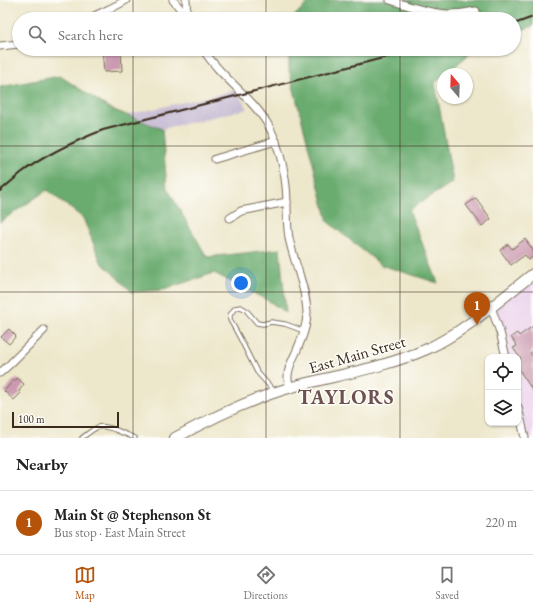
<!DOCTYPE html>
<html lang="en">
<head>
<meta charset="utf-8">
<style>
  body { margin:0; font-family:"EB Garamond",serif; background:#f6f6f6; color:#222 }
  .controls { position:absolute; right:12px; bottom:12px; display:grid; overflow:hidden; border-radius:8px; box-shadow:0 1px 3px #0004 }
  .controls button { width:36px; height:36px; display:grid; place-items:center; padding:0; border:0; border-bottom:1px solid #e0e0e0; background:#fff; color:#222; font:20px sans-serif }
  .compass { position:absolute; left:437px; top:68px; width:36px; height:36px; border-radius:50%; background:#fff; box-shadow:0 1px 3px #0004; rotate:341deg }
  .scale { position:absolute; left:12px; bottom:10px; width:107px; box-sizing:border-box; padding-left:4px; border:2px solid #3b2a1e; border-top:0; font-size:11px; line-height:14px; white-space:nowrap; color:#3b2a1e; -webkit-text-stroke:3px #fdfcf7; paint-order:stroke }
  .you { position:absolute; left:241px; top:283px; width:14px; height:14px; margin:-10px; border:3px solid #fff; border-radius:50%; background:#1a73e8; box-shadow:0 0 0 6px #1a73e833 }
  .badge { display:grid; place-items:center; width:26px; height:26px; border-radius:50%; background:#b45309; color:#fff; font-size:13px; font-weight:700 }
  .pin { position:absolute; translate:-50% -33px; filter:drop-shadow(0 1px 2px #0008) }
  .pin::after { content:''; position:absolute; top:21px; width:14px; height:12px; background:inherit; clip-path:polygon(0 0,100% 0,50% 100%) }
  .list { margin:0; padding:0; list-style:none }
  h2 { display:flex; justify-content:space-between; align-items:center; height:52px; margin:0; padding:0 16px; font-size:17px }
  h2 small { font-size:13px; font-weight:400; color:#767676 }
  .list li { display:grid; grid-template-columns:26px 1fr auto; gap:12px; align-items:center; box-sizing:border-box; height:64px; padding:0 16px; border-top:1px solid #e0e0e0 }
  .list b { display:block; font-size:15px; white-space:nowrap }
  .list p { margin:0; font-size:13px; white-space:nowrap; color:#767676 }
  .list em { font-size:13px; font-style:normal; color:#767676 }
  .icon { flex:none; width:22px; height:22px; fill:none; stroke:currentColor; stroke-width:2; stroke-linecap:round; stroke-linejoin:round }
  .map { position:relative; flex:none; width:533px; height:438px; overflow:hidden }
  .search { position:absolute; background:#fff; box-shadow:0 1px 3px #0004; left:12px; right:12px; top:12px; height:44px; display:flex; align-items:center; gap:10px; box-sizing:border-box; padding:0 14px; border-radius:22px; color:#767676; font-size:15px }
  .sheet { height:116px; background:#fff }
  nav { display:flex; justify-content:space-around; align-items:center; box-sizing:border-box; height:56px; border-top:1px solid #e0e0e0; background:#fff; font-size:11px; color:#767676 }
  nav a { display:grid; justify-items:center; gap:2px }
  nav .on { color:#b45309 }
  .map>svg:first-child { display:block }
</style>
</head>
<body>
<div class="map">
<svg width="533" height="438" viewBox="0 0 533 438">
  <rect width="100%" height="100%" fill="#fdfcf7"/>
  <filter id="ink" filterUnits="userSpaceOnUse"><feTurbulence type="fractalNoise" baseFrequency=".025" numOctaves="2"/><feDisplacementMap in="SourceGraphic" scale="8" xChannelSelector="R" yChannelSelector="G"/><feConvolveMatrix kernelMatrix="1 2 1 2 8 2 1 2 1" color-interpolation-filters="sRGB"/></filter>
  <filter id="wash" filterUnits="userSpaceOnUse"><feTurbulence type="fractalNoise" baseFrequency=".012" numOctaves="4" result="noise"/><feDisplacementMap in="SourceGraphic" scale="16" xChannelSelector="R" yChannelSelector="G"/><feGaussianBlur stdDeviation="0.9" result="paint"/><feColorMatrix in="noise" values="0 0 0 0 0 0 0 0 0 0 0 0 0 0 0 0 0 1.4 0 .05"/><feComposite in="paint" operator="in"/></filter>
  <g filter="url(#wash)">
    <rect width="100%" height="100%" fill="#ede7cb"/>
    <path fill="#ead1ec" d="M533 274V438H525L518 407V357H506L491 307Z"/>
    <path fill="#cabfd6" d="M236 90 248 109 234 112 162 129 128 115Z"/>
    <g fill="#6aac6f" stroke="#526b46">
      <path d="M311 0H533V26L514 33V19H291Z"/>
      <path d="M289 49H475L446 74H443V76L435 83 453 182 409 210 438 283 381 265 328 222 289 70Z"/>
      <path d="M60 76 109 108 162 129 167 188 207 257 280 249 286 313 269 301 214 273 162 290 132 292 101 262 83 218 47 190 0 222V87Z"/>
    </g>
    <g id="blocks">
      <g fill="#cb9ab0">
        <path d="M102 49H121L122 71 104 72Z"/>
        <path d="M476 198 491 219 482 226 466 205Z"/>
        <path d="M525 239 533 250V256L529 260 525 255 511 265 500 250 508 244 512 249Z"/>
        <path d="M533 326V351L530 353 533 357V391L518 368V361L521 359 513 348 517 346 511 337 517 333 519 336Z"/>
        <path d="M9 329 16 336 9 344 1 337Z"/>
        <path d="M17 378 24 384 19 391 21 393 14 400 4 391 14 380 15 381Z"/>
      </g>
    </g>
  </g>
  <g filter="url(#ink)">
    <use href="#blocks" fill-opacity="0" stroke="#796c5b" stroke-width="1"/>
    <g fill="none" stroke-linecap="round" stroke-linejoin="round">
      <defs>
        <g id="lane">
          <path d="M275 392 257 372 240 338 234 327 230 320V315L235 308 241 307 246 310 257 323 263 324 271 322 285 324 304 331"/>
          <path d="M82 438C87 434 93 429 98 427 107 424 126 435 135 438"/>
        </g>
        <g id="street">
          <path d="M173 0 187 17"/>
          <path d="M186 0 187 18"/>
          <path d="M390 0C409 6 428 13 448 14 457 14 467 13 476 11"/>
          <path d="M89 19C101 12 114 8 126 0"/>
          <path d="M0 46 19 44"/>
          <path d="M203 49C220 77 250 95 267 123 277 139 284 167 286 186 288 204 286 221 289 238 294 263 306 287 307 312 307 326 302 338 297 350 293 359 287 369 288 379 288 382 290 385 291 388"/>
          <path d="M215 159 276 141"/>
          <path d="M230 218 241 211 287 202"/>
          <path d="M491 307 500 332 506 357"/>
          <path d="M0 373 10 364 44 330"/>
          <path d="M518 407 525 438"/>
        </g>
        <path id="secondary" d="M175 438C213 417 251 399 292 387 337 375 384 368 427 349 464 332 501 299 533 274"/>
      </defs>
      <use href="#lane" stroke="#796c5b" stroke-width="5.5"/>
      <use href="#street" stroke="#796c5b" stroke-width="9"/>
      <use href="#secondary" stroke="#796c5b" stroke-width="12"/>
      <use href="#lane" stroke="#fff" stroke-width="3.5"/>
      <use href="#street" stroke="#fff" stroke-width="7"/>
      <use href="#secondary" stroke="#fff" stroke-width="10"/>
      <g stroke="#3b2a1e" stroke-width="2">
        <path d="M514 24 533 17"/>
        <path d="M0 191C7 185 14 179 21 173 46 154 75 141 103 130L418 49"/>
      </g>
    </g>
  </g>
  <path fill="none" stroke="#3b2a1e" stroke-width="1" stroke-opacity="0.55" d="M133 0V19M266 0V19M400 0V19M133 49V438M266 49V438M400 49V438M0 146H533M0 292H533"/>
  <g text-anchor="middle" stroke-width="3" stroke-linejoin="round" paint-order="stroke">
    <g font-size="16" fill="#3b2a1e" stroke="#fdfcf7">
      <text transform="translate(357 354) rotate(-16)" y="6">East Main Street</text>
    </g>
    <g font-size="20" font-weight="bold" letter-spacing="1" fill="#6d5151" stroke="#fdfcf7">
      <text x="346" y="404">TAYLORS</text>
    </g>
  </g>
</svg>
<div class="controls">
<button><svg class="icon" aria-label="locate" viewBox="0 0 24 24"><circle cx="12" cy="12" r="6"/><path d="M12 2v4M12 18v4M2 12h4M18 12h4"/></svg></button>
<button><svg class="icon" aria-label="layers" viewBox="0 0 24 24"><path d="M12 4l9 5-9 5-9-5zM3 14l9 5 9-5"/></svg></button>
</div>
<svg class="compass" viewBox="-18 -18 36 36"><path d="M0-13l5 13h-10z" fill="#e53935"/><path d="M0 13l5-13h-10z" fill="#767676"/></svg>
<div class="scale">100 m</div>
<div class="you"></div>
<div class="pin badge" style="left:477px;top:325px">1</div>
<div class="search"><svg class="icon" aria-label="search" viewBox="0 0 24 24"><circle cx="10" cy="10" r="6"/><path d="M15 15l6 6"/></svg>Search here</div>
</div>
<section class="sheet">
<h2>Nearby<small></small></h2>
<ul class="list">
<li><span class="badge">1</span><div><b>Main St @ Stephenson St</b><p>Bus stop · East Main Street</p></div><em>220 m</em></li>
</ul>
</section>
<nav>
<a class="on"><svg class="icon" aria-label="map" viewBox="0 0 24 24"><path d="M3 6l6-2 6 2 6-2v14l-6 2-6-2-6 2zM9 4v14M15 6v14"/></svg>Map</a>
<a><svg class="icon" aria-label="directions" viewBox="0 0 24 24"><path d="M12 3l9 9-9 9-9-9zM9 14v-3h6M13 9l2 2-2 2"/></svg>Directions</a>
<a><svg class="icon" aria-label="saved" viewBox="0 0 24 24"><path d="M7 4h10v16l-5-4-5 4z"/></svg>Saved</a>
</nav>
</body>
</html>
